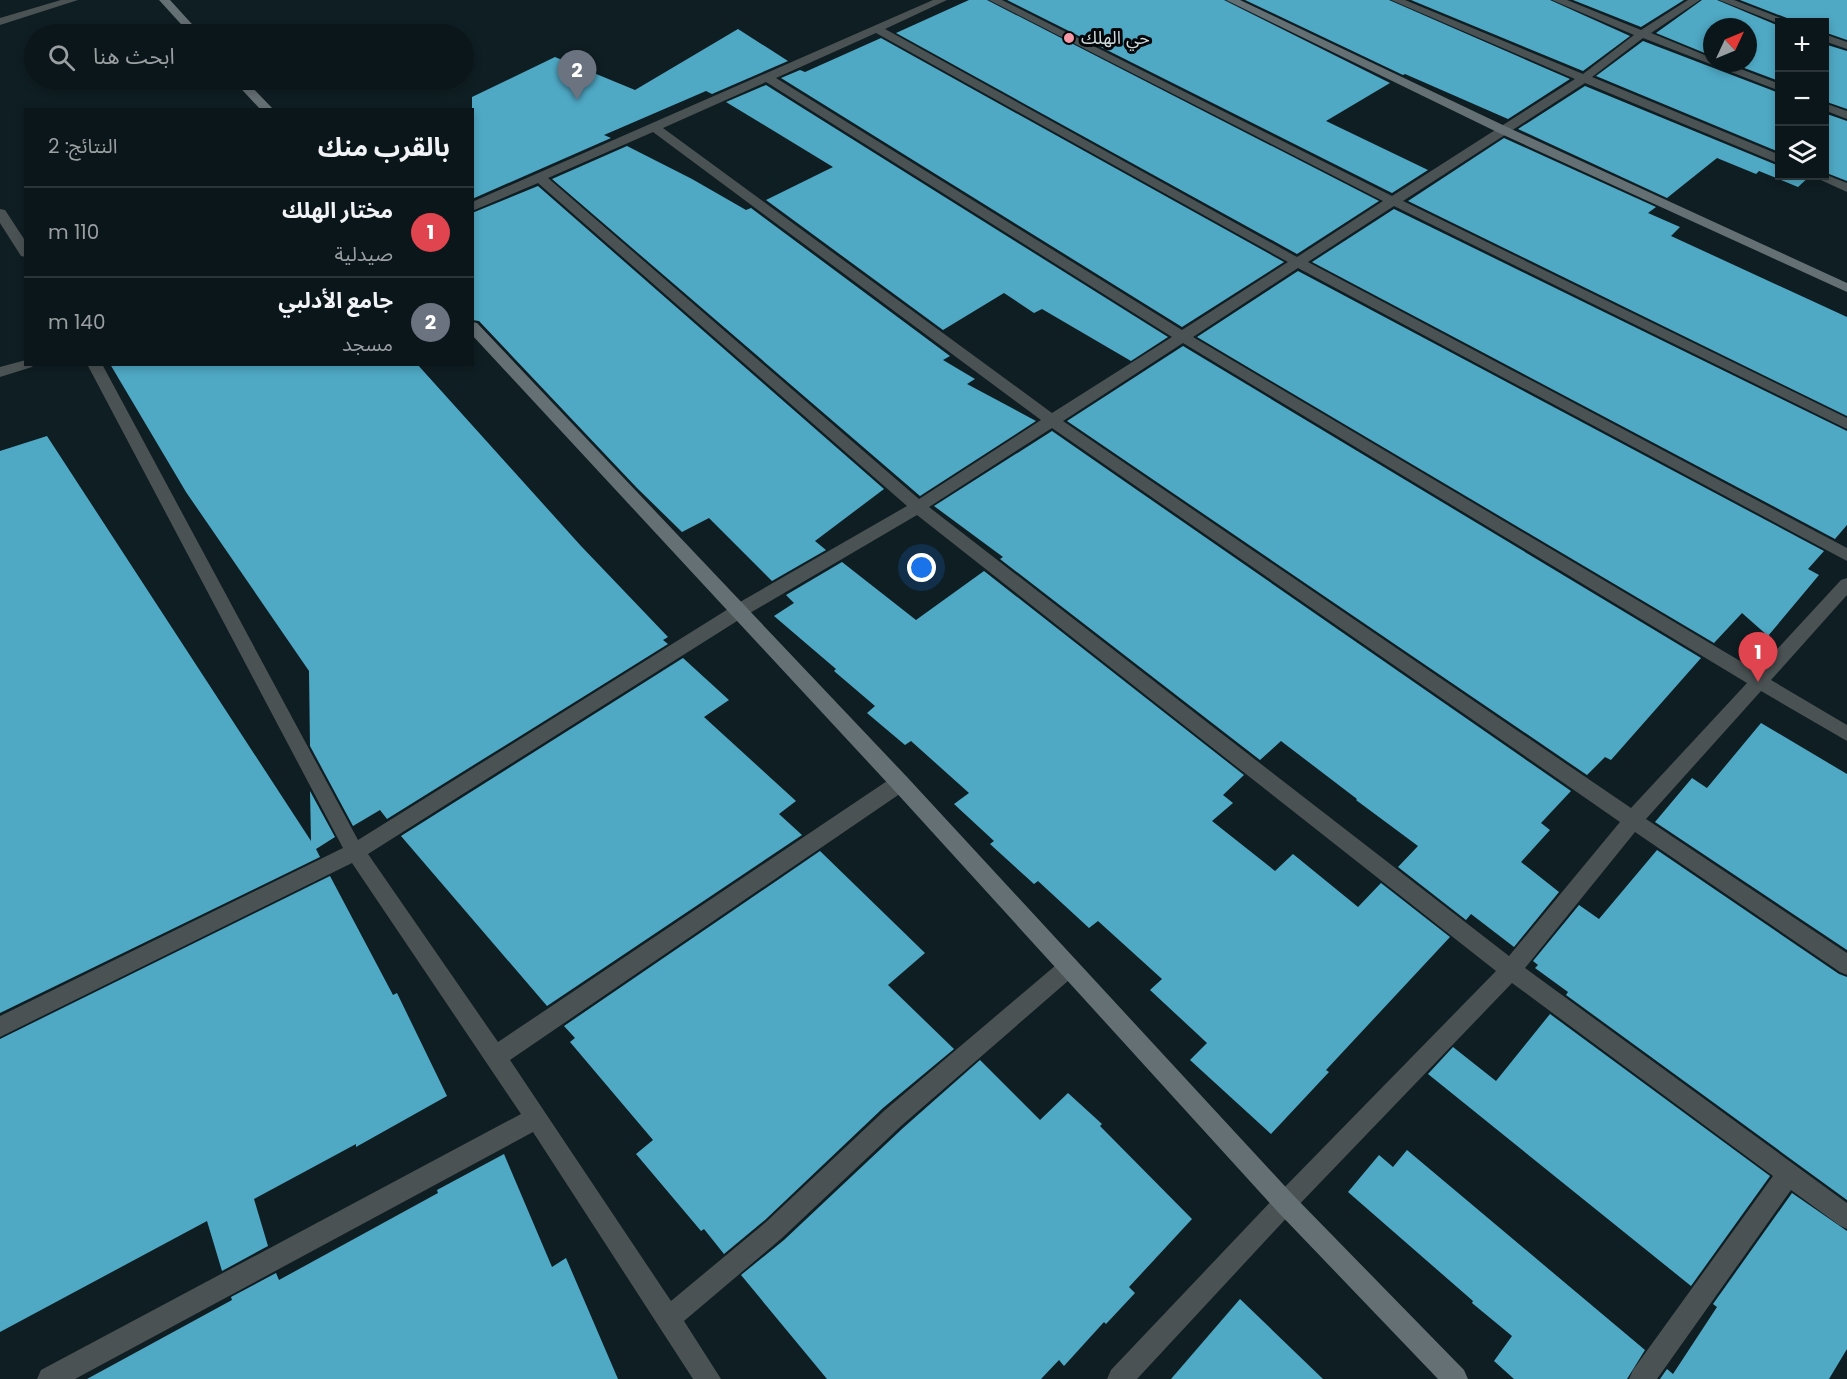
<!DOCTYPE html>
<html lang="ar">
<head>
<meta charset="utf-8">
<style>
  body { margin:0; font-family:Poppins,"Noto Sans Arabic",sans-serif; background:#192327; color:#f1f3f6; direction:rtl }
  .controls { position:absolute; right:18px; top:18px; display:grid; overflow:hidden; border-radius:0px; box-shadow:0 3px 9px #0003 }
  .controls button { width:54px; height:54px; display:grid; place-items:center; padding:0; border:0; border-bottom:2px solid #2b3539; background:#0b161a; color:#f1f3f6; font:30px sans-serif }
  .compass { position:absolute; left:1703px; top:18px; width:54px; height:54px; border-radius:50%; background:#0b161a; box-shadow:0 3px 9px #0003; rotate:46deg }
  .you { position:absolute; left:922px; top:568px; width:21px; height:21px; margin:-15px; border:4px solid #fff; border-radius:50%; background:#1a73e8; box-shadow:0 0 0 9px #1a73e833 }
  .badge { display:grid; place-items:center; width:39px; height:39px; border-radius:50%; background:#b45309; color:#fff; font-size:20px; font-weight:700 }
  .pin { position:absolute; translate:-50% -50px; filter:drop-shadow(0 2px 3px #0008) }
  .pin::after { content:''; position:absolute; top:32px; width:21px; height:18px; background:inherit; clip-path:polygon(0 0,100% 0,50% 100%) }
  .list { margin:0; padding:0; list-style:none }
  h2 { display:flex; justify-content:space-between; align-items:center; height:78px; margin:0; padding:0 24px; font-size:26px }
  h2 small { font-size:20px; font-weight:400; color:#9a9fa2 }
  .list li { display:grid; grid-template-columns:39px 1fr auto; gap:18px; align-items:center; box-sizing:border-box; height:90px; padding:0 24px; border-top:2px solid #2b3539 }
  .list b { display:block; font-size:22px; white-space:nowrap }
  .list p { margin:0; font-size:20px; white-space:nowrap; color:#9a9fa2 }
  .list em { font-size:20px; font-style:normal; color:#9a9fa2 }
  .icon { flex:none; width:33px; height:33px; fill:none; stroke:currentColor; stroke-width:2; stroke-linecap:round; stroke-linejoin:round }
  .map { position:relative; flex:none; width:1847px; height:1379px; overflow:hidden; direction:ltr }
  .search { position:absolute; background:#0b161a; box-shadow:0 3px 9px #0003; left:24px; top:24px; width:450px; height:66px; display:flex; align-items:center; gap:15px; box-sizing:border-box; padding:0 21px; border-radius:33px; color:#9a9fa2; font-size:22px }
  .panel { position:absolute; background:#0b161a; box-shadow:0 3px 9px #0003; left:24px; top:108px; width:450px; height:258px; border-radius:0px; direction:rtl }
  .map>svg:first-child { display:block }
</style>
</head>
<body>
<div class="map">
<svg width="1847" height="1379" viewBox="0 0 1847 1379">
  <rect width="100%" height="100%" fill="#0f1e23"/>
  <g fill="#4fa9c5">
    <path d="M969 0H987L1379 201 1297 254 896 33Z"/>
    <path d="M1007 0H1224L1390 83 1326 121 1428 170 1392 193Z"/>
    <path d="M1245 0H1389L1570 79 1508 119 1405 74 1403 75Z"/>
    <path d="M1411 0H1550L1630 36 1583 71Z"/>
    <path d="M1573 0H1684L1641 27Z"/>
    <path d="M1702 0H1717L1779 26V81L1731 63H1748V27H1712V56L1656 33Z"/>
    <path d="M1740 0H1847V40L1824 32V22H1793L1792 20Z"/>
    <path d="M738 29 788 61 712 94 706 91 604 135 611 138 472 199V97L555 57 635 90Z"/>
    <path d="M881 38 1284 262 1182 327 781 78 800 70 805 72Z"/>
    <path d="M1643 41 1779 93V152L1596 76Z"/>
    <path d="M1824 44 1847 51V109L1824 101Z"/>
    <path d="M766 85 1168 337 1131 361 1042 309 1034 313 1004 293 943 330 766 200 833 167 726 102Z"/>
    <path d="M1585 86 1779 166V176H1810L1798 187 1759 171 1756 174 1717 158 1667 198 1518 129Z"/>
    <path d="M1824 113 1847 121V181L1824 172Z"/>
    <path d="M1504 138 1656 207 1648 213 1680 227 1671 236 1847 317V416L1408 201Z"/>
    <path d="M627 146 692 179 746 210 751 208 950 356 943 360 975 379 967 384 1036 421 920 496 552 179Z"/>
    <path d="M538 186 884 489 815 541 826 550 772 581 709 518 682 532 637 488 479 321 472 320V213Z"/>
    <path d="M1394 209 1847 431V525L1835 539 1312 262Z"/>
    <path d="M1298 271 1824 551 1808 569 1819 575 1768 636 1742 613 1714 643 1197 337Z"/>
    <path d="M1183 346 1701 658 1611 760 1605 757 1587 775 1067 421Z"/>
    <path d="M110 364H417L581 546 668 637 663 640 668 644 387 819 380 810 353 826 310 746 309 671 186 492Z"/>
    <path d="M1052 431 1571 791 1541 823 1550 830 1521 862 1559 892 1514 947 1471 914 1466 920 1398 867 1418 846 1356 800 1357 799 1281 741 1260 760 1000 559 1003 557 934 506Z"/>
    <path d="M47 436 311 841 310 791 335 837 316 849 320 857 0 1013V451Z"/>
    <path d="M842 562 916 620 984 571 1244 775 1223 795 1233 803 1212 821 1275 871 1293 854 1358 907 1381 883 1450 937 1326 1070 1329 1072 1271 1134 1190 1060 1207 1043 1150 990 1162 979 1098 921 1089 928 1038 881 1034 884 990 844 994 841 954 804 969 793 911 741 905 745 867 713 875 706 834 671 836 669 774 616 794 603 786 595Z"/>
    <path d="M683 658 729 700 704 717 796 801 779 814 802 835 547 1006 401 836Z"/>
    <path d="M1761 723 1847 774V950L1655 822 1692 778 1707 788Z"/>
    <path d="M1657 850 1839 974 1847 977V1200L1566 995 1568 992 1535 968 1538 965 1533 961 1579 905 1599 919Z"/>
    <path d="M820 851 925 953 888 985 954 1049 883 1108 765 1220 724 1254 704 1229 701 1231 636 1154 653 1140 570 1042 575 1038 564 1026Z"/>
    <path d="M330 876 393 995 397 993 447 1096 356 1147V1144L254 1199 268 1246 222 1271 207 1221 0 1332V1039Z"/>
    <path d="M1550 1014 1770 1176 1691 1286 1428 1074 1453 1047 1496 1081Z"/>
    <path d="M980 1060 1040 1120 1068 1093 1102 1124 1100 1126 1192 1219 1129 1287 1135 1293 1106 1324 1104 1322 1064 1366 1059 1360 1041 1379H827L741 1275 784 1240 903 1128Z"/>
    <path d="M1407 1150 1645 1350 1627 1379H1514L1494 1361 1512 1336 1472 1303 1473 1301 1348 1192 1379 1155 1393 1167Z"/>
    <path d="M504 1154 552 1267 566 1258 618 1379H87L232 1300 231 1297 276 1273 279 1280 438 1193 437 1190Z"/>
    <path d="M1792 1193 1847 1231V1349L1829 1379H1660L1667 1369 1673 1374 1717 1307 1713 1304Z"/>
    <path d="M1240 1299 1323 1379H1171Z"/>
  </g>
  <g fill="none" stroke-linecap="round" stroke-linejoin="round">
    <g fill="#4b5254" fill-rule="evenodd">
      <path d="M61 0H78L0 25V18Z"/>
      <path d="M933 0H947L885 29 1297 257 1383 201 989 0H1002L1392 196 1575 79 1391 0H1405L1583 74 1634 35 1552 0H1567L1641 30 1688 0H1700L1651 33 1712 58V63H1725L1780 84V91L1643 38 1592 77 1780 155V164L1585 83 1403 201 1847 418V429L1394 206 1308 262 1847 548V561L1298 268 1193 337 1757 671 1841 580 1847 578V595L1771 680 1847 725V741L1761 691 1646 819 1847 953V975L1840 972 1635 832 1525 968 1847 1203V1229L1839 1225 1791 1190 1657 1379H1629L1633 1370 1773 1176 1512 983 1293 1211 1137 1379H1107L1111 1370 1277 1195 1496 971 917 515 745 616 368 854 498 1042 893 777 900 775 907 777 909 783 907 789 510 1060 671 1301 766 1222 885 1110 1062 960 1069 957 1076 960 1079 967 1076 974 901 1126 782 1238 684 1321 721 1379H693L533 1132 75 1379H37L41 1370 521 1114 352 863 0 1037V1016L343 848 87 364H102L358 840 733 606 907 506 538 183 472 211V202ZM876 33 1288 262 1182 330 776 78ZM766 82 1172 337 1052 413 663 128ZM653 132 1041 420 919 499 548 178ZM1183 343 1747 683 1631 808 1063 421ZM1052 428 1620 822 1509 956 929 507Z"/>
      <path d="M1719 0H1734L1791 22 1780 24Z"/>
      <path d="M1824 34 1847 42V49L1824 41Z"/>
      <path d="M1824 103 1847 111V119L1824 110Z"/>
      <path d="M1824 174 1847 183V192L1812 176Z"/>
      <path d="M0 209 5 210 26 242V257L21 256 0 223Z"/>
      <path d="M26 360V364H34L32 367 0 377V367Z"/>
    </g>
    <g fill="#657074" fill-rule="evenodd">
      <path d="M159 0H170L201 34H190Z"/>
      <path d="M1226 0H1240L1507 127 1847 283V292L1499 133Z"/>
      <path d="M233 80H245L274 110H261Z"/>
      <path d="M472 322 477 323 907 777 1293 1195 1464 1370 1468 1379H1438L1277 1211 893 789 472 335Z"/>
    </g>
  </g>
  <circle fill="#f49aa6" stroke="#030709" stroke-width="2" cx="1069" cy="38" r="6"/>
  <g text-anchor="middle" stroke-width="6" stroke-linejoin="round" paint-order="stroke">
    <g font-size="18" fill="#ced8db" stroke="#030709" text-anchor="start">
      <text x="1081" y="44">حي الهلك</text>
    </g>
  </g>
</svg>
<div class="controls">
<button>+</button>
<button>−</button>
<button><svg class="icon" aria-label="layers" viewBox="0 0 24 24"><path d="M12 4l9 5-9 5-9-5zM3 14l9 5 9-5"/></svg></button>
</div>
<svg class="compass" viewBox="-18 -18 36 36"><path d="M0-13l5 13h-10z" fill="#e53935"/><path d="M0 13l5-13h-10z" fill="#9a9fa2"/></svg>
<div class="you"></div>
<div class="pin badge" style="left:1758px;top:682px;background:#e0444e">1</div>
<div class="pin badge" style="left:577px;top:100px;background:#6b7280">2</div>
<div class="search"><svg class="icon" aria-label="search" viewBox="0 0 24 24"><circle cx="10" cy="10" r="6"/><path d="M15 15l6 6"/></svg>ابحث هنا</div>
<section class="panel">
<h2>بالقرب منك<small>النتائج: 2</small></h2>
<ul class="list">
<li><span class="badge" style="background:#e0444e">1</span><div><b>مختار الهلك</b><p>صيدلية</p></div><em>110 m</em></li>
<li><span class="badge" style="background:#6b7280">2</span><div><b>جامع الأدلبي</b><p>مسجد</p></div><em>140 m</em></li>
</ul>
</section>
</div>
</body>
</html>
